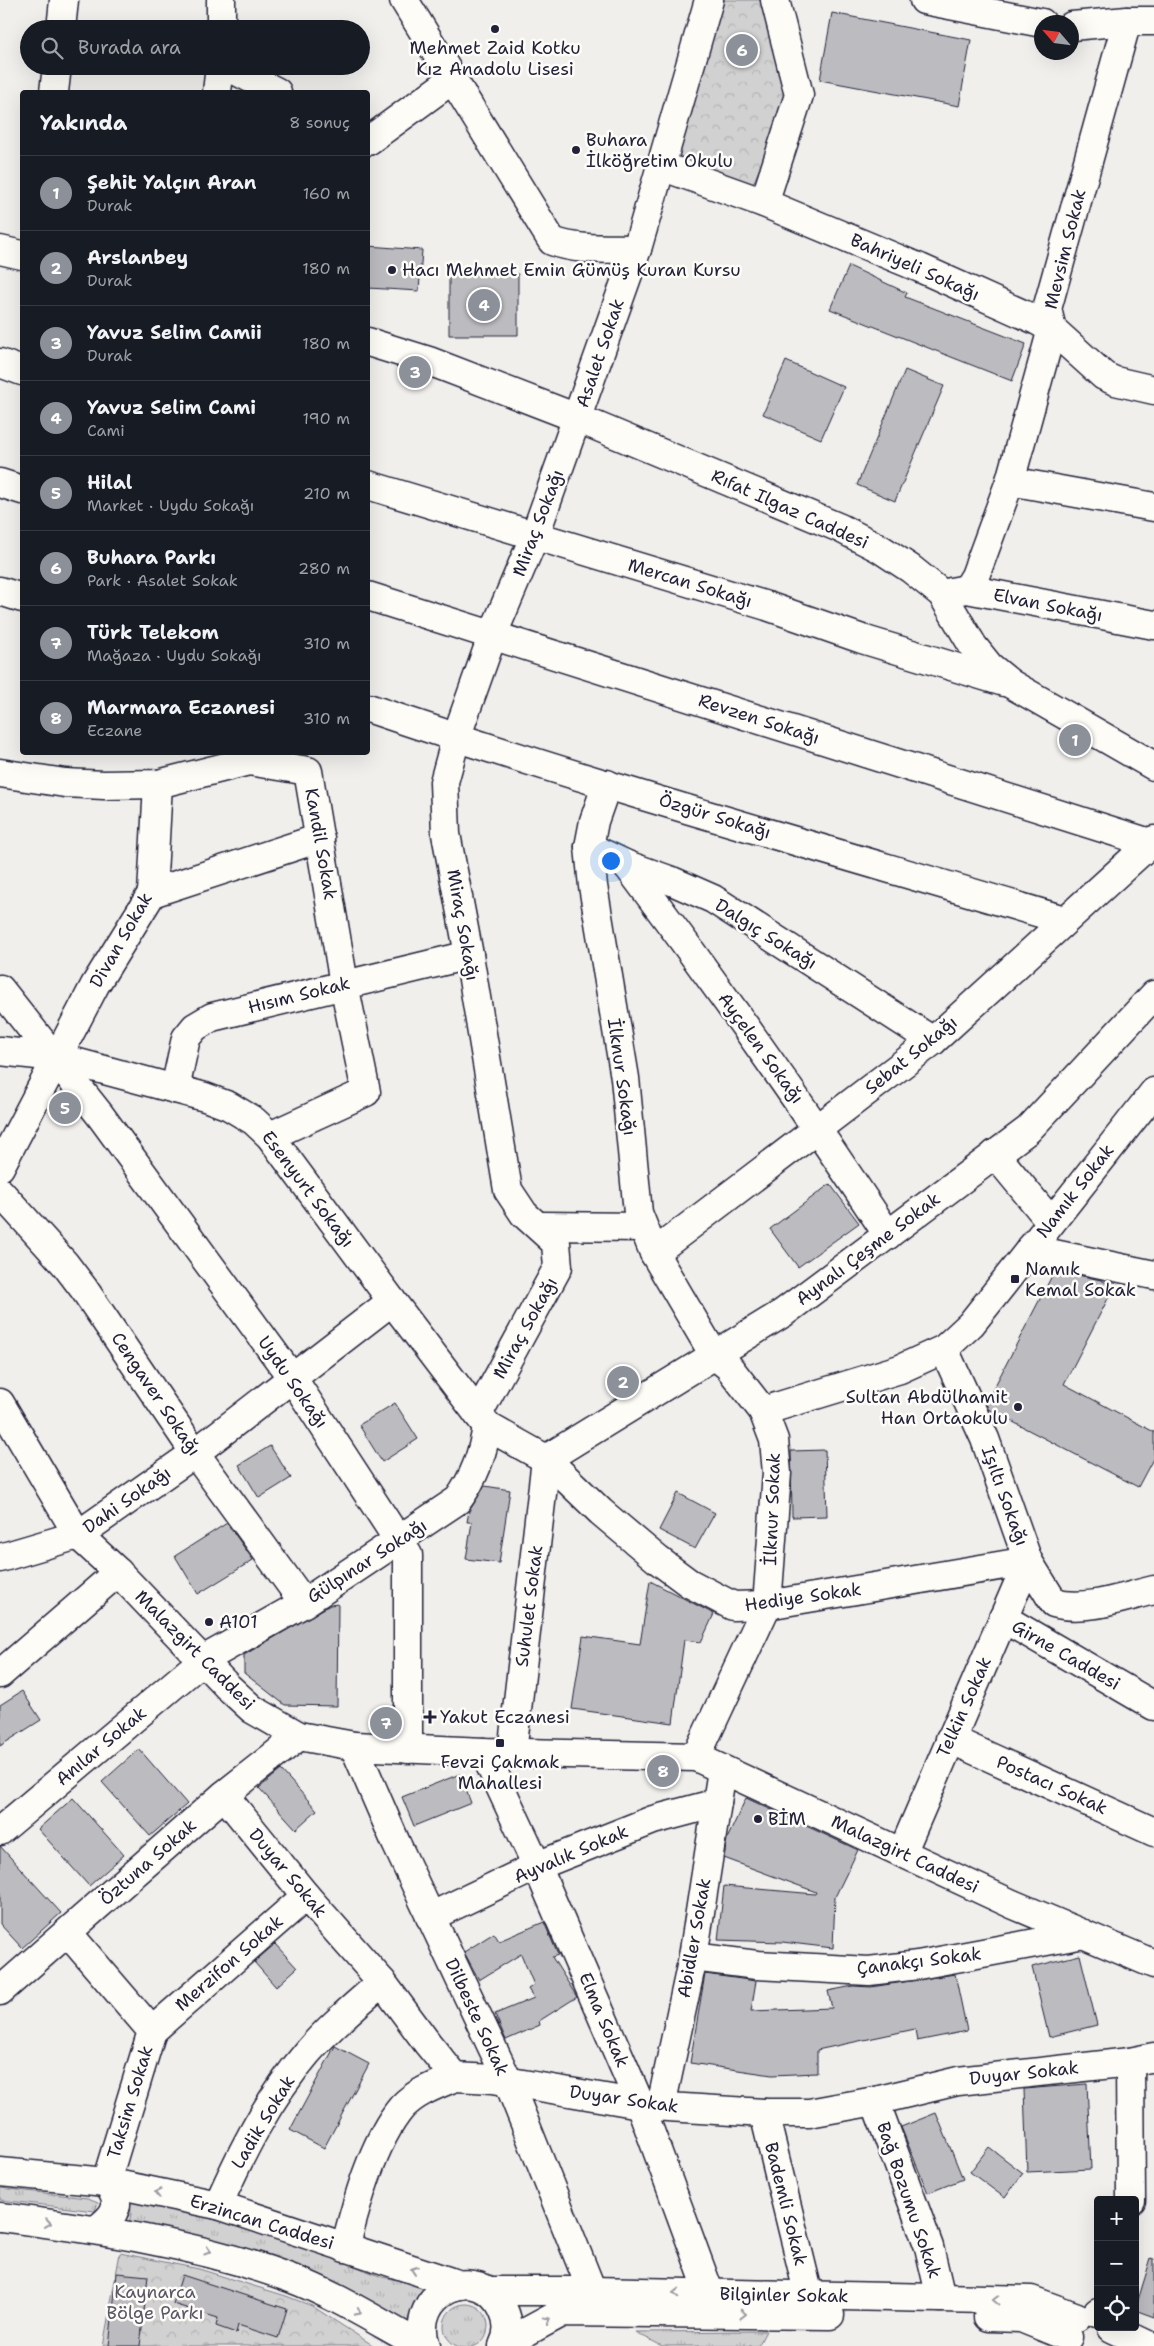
<!DOCTYPE html>
<html lang="tr">
<head>
<meta charset="utf-8">
<style>
  body { margin:0; font-family:"Shantell Sans",sans-serif; background:#242831; color:#f1f3f6 }
  .controls { position:absolute; right:15px; bottom:15px; display:grid; overflow:hidden; border-radius:5px; box-shadow:0 5px 20px #0002 }
  .controls button { width:45px; height:45px; display:grid; place-items:center; padding:0; border:0; border-bottom:1px solid #363941; background:#171b24; color:#f1f3f6; font:25px sans-serif }
  .compass { position:absolute; left:1034px; top:15px; width:45px; height:45px; border-radius:50%; background:#171b24; box-shadow:0 5px 20px #0002; rotate:298deg }
  .you { position:absolute; left:610px; top:860px; width:18px; height:18px; margin:-12px; border:4px solid #fff; border-radius:50%; background:#1a73e8; box-shadow:0 0 0 8px #1a73e833 }
  .badge { display:grid; place-items:center; width:32px; height:32px; border-radius:50%; background:#8c9099; color:#fff; font-size:16px; font-weight:700 }
  .pin { position:absolute; translate:-50% -50%; border:2px solid #fff; box-shadow:0 1px 5px #0006 }
  .list { margin:0; padding:0; list-style:none }
  h2 { display:flex; justify-content:space-between; align-items:center; height:65px; margin:0; padding:0 20px; font-size:21px }
  h2 small { font-size:16px; font-weight:400; color:#9ea1a6 }
  .list li { display:grid; grid-template-columns:32px 1fr auto; gap:15px; align-items:center; box-sizing:border-box; height:75px; padding:0 20px; border-top:1px solid #363941 }
  .list b { display:block; font-size:19px; white-space:nowrap }
  .list p { margin:0; font-size:16px; white-space:nowrap; color:#9ea1a6 }
  .list em { font-size:16px; font-style:normal; color:#9ea1a6 }
  .icon { flex:none; width:28px; height:28px; fill:none; stroke:currentColor; stroke-width:2; stroke-linecap:round; stroke-linejoin:round }
  .map { position:relative; flex:none; width:1154px; height:2346px; overflow:hidden }
  .search { position:absolute; background:#171b24; box-shadow:0 5px 20px #0002; left:20px; top:20px; width:350px; height:55px; display:flex; align-items:center; gap:12px; box-sizing:border-box; padding:0 18px; border-radius:28px; color:#9ea1a6; font-size:19px }
  .panel { position:absolute; background:#171b24; box-shadow:0 5px 20px #0002; left:20px; top:90px; width:350px; height:665px; border-radius:5px }
  .map>svg:first-child { display:block }
</style>
</head>
<body>
<div class="map">
<svg width="1154" height="2346" viewBox="0 0 1154 2346">
  <defs>
    <pattern id="grass-tufts" width="24" height="20" patternUnits="userSpaceOnUse" patternTransform="scale(1.25)"><rect width="24" height="20" fill="#d2d1d1"/><path d="M3 7l-1-3M5 7V3M7 7l1-3M15 17l-1-3M17 17v-4M19 17l1-3" fill="none" stroke="#b4b3b4"/></pattern>
    <pattern id="forest-crowns" width="20" height="18" patternUnits="userSpaceOnUse" patternTransform="scale(1.25)"><rect width="20" height="18" fill="#d2d1d1"/><path d="M2 6a3 3 0 1 1 6 0M12 15a3 3 0 1 1 6 0" fill="none" stroke="#b4b3b4"/></pattern>
  </defs>
  <rect width="100%" height="100%" fill="#f0efec"/>
  <filter id="ink" filterUnits="userSpaceOnUse"><feTurbulence type="fractalNoise" baseFrequency=".02" numOctaves="2"/><feDisplacementMap in="SourceGraphic" scale="10" xChannelSelector="R" yChannelSelector="G"/><feConvolveMatrix kernelMatrix="1 2 1 2 8 2 1 2 1" color-interpolation-filters="sRGB"/></filter>
  <g filter="url(#ink)">
    <g fill="url(#grass-tufts)" stroke="#7a7a86">
      <path d="M0 2188 88 2198 98 2202 95 2211 0 2200Z"/>
      <path d="M130 2198 181 2207 283 2237 382 2277 431 2287 414 2331 129 2223 131 2214Z"/>
      <circle cx="466" cy="2326" r="22"/>
      <path d="M766 2331 758 2346H662L635 2332Z"/>
    </g>
    <g fill="url(#forest-crowns)" stroke="#7a7a86">
      <path d="M723 0H763L789 100 753 184 747 185 678 155Z"/>
      <path d="M120 2253 199 2269 286 2296 312 2306 374 2346H103Z"/>
    </g>
    <g fill="#bcbcc0" stroke="#22223b">
      <path d="M832 13 971 40 959 106 820 80Z"/>
      <path d="M368 246 422 250 419 291 368 288Z"/>
      <path d="M849 266 907 293 905 297 1026 344 1012 381 830 309Z"/>
      <path d="M518 274V335H449V275Z"/>
      <path d="M786 361 844 387 821 439 763 414Z"/>
      <path d="M905 370 944 386 895 501 857 485Z"/>
      <path d="M830 1184 859 1223 798 1267 770 1229Z"/>
      <path d="M1055 1270 1101 1280 1114 1287 1064 1384 1154 1432V1457L1138 1487 988 1409 986 1403Z"/>
      <path d="M395 1403 418 1439 382 1462 359 1425Z"/>
      <path d="M270 1446 291 1478 259 1498 239 1465Z"/>
      <path d="M825 1450 827 1516 792 1517 791 1451Z"/>
      <path d="M485 1486 510 1490 499 1563 466 1559 472 1522H467L469 1511Z"/>
      <path d="M678 1493 715 1513 695 1549 659 1530Z"/>
      <path d="M227 1523 253 1560 198 1594 175 1556Z"/>
      <path d="M650 1581 714 1614 701 1642 684 1640 673 1723 572 1709 583 1636 640 1644Z"/>
      <path d="M338 1604 337 1706 285 1705 244 1673V1655L330 1605Z"/>
      <path d="M22 1691 41 1720 0 1746V1705Z"/>
      <path d="M139 1749 187 1804 150 1836 102 1782Z"/>
      <path d="M281 1770 317 1810 296 1829 259 1788Z"/>
      <path d="M460 1774 471 1803 414 1826 402 1797Z"/>
      <path d="M73 1798 124 1855 89 1886 38 1829Z"/>
      <path d="M746 1798 858 1850 835 1897 833 1948 782 1942 718 1940 724 1886 815 1894 816 1892 724 1858 727 1839Z"/>
      <path d="M0 1846 61 1913 22 1948 0 1924Z"/>
      <path d="M544 1922 558 1955 552 1957 577 1997 539 2021 540 2025 506 2040 495 2014 534 1998 528 1989 534 1985 521 1954 479 1980 464 1952 494 1933 499 1941Z"/>
      <path d="M275 1944 297 1968 276 1987 254 1962Z"/>
      <path d="M1080 1955 1097 2025 1049 2037 1032 1967Z"/>
      <path d="M705 1974 756 1981 751 2011 832 2008 828 1991 853 1986 871 1987 955 1974 967 2031 917 2041 915 2029 817 2050V2073L772 2075 690 2063Z"/>
      <path d="M335 2046 369 2064 324 2148 290 2130Z"/>
      <path d="M1087 2084 1091 2169 1027 2172 1024 2089Z"/>
      <path d="M936 2113 963 2179 928 2193 901 2127Z"/>
      <path d="M989 2147 1023 2173 1005 2198 970 2172Z"/>
      <path d="M1151 2258 1154 2259V2317L1135 2310Z"/>
      <path d="M117 2273 148 2276 140 2346H109Z"/>
      <path d="M182 2275 287 2309 278 2338 238 2325 236 2333 216 2326 218 2318 173 2304Z"/>
    </g>
    <g fill="none" stroke-linecap="round" stroke-linejoin="round">
      <defs>
        <g id="minor">
          <path d="M404 0 552 241C579 251 609 248 637 249"/>
          <path d="M924 0 1042 23"/>
          <path d="M1072 26 1127 21H1154"/>
          <path d="M61 29 64 0"/>
          <path d="M221 29V0"/>
          <path d="M227 66 277 92"/>
          <path d="M54 92 57 66"/>
          <path d="M217 92 220 66"/>
          <path d="M368 141 453 79"/>
          <path d="M661 166 764 203 920 268 1036 320 1052 329 1104 376 1115 381 1154 390"/>
          <path d="M764 203 799 95 775 0"/>
          <path d="M0 250 22 255"/>
          <path d="M368 342 429 361 577 418 840 528 879 548 911 569 942 594 973 646 989 666 1011 684 1154 766"/>
          <path d="M0 363 22 371"/>
          <path d="M1010 481 1154 507"/>
          <path d="M0 483 22 490"/>
          <path d="M368 485 767 606 862 639 1004 682"/>
          <path d="M967 589 975 576 1010 481 1052 329 1047 309 1127 21"/>
          <path d="M0 591 22 598"/>
          <path d="M951 592 967 589 1154 625"/>
          <path d="M368 596 1150 843"/>
          <path d="M368 708C597 786 832 851 1064 920"/>
          <path d="M0 773 65 783 104 785 158 784 249 761 308 771 344 984 366 1092 270 1136"/>
          <path d="M607 784 594 821 589 847 593 886 625 1078 638 1213 654 1253 714 1355 728 1366 763 1411 774 1440 777 1473 767 1605 696 1757"/>
          <path d="M589 847 627 865 672 881 713 899 933 1041"/>
          <path d="M627 865C718 986 805 1109 888 1235"/>
          <path d="M152 893 320 838"/>
          <path d="M0 989 100 1115 293 1379 408 1555V1749"/>
          <path d="M0 1051 56 1057 205 1097 229 1106 254 1121 270 1136 392 1301 487 1426 546 1459 601 1512 658 1560 689 1583 733 1606 767 1605 1028 1561"/>
          <path d="M175 1089 186 1038 195 1027 212 1017 469 955"/>
          <path d="M995 1154 1051 1222"/>
          <path d="M0 1167 95 985 152 893 158 784"/>
          <path d="M0 1192 65 1264 84 1289 195 1453 304 1603"/>
          <path d="M539 1226 643 1227"/>
          <path d="M1030 1249 1154 1275"/>
          <path d="M654 1253 933 1041 1154 840"/>
          <path d="M944 1349 985 1439 1028 1561 1054 1603C1086 1612 1123 1597 1154 1590"/>
          <path d="M0 1403 78 1535 118 1572 228 1687 252 1709 299 1736 354 1746 484 1752 696 1757 1012 1904 1154 1964"/>
          <path d="M763 1411 900 1369 944 1349 971 1324 1002 1285 1154 1092"/>
          <path d="M478 1414 558 1267 556 1243 524 1214 508 1190 469 955 446 834 444 782 456 738 493 634 535 535 637 249 709 0"/>
          <path d="M546 1459 783 1313 1028 1130 1154 995"/>
          <path d="M0 1558 78 1535 195 1453 392 1301"/>
          <path d="M1003 1618 1154 1706"/>
          <path d="M0 1674 118 1572"/>
          <path d="M950 1739 1154 1832"/>
          <path d="M354 1746 396 1843 508 2081 592 2291"/>
          <path d="M484 1752 537 1866 640 2104 710 2294"/>
          <path d="M512 1753 546 1459"/>
          <path d="M224 1795 306 1896 382 1982 428 2044 455 2077 493 2079 652 2106 764 2113H809L875 2101 958 2081 1130 2062 1154 2057"/>
          <path d="M0 1831 203 1660 304 1603 458 1500C475 1477 483 1454 487 1426"/>
          <path d="M902 1853 1028 1561"/>
          <path d="M430 1917 537 1866 653 1820 717 1803"/>
          <path d="M68 1933 152 2031 106 2182C124 2202 116 2215 97 2229"/>
          <path d="M693 1957 757 1965 869 1971 918 1965 1084 1934"/>
          <path d="M0 1991 224 1795 299 1736"/>
          <path d="M152 2031 306 1896"/>
          <path d="M1130 2062 1131 2200"/>
          <path d="M875 2101 929 2247 941 2298"/>
          <path d="M661 2106 693 1957 722 1770"/>
          <path d="M764 2113 809 2296"/>
          <path d="M0 2172 106 2182 218 2205 460 2285"/>
          <path d="M218 2205C242 2151 268 2099 307 2053 329 2027 356 2005 382 1982"/>
          <path d="M0 2217C98 2230 197 2243 290 2278 336 2295 379 2323 422 2346"/>
          <path d="M345 2248C356 2205 373 2141 402 2107 416 2092 436 2085 455 2077"/>
          <path d="M489 2291H592L1031 2300 1077 2317"/>
          <path d="M1097 2313 1098 2312"/>
          <path d="M988 2317 1021 2318 1068 2337"/>
          <path d="M1112 2328 1150 2346"/>
          <path d="M504 2344 563 2312 830 2315"/>
          <path d="M426 2346C407 2292 479 2259 503 2309 509 2321 509 2334 503 2346"/>
        </g>
      </defs>
      <use href="#minor" stroke="#22223b" stroke-width="31"/>
      <use href="#minor" stroke="#fdfcf7" stroke-width="28"/>
    </g>
    <defs><path id="oneway-chevron" d="M-2-3.5L2.5 0L-2 3.5" fill="none" stroke-width="1.6" stroke-linecap="round" stroke-linejoin="round" transform="scale(1.25)"/></defs>
    <g stroke="#9a9aa2">
      <use href="#oneway-chevron" transform="translate(158 2193) rotate(-168)"/>
      <use href="#oneway-chevron" transform="translate(48 2223) rotate(8)"/>
      <use href="#oneway-chevron" transform="translate(208 2251) rotate(17)"/>
      <use href="#oneway-chevron" transform="translate(414 2270) rotate(-162)"/>
      <use href="#oneway-chevron" transform="translate(676 2293) rotate(-179)"/>
      <use href="#oneway-chevron" transform="translate(996 2300) rotate(-179)"/>
      <use href="#oneway-chevron" transform="translate(358 2312) rotate(28)"/>
      <use href="#oneway-chevron" transform="translate(743 2314) rotate(1)"/>
      <use href="#oneway-chevron" transform="translate(547 2320) rotate(-29)"/>
    </g>
  </g>
  <g fill="#22223b" stroke="#fdfcf7" stroke-width="2">
    <circle cx="495" cy="29" r="5"/>
    <circle cx="576" cy="150" r="5"/>
    <circle cx="392" cy="270" r="5"/>
    <rect x="1010" y="1274" width="10" height="10" rx="2.5"/>
    <circle cx="1018" cy="1407" r="5"/>
    <circle cx="209" cy="1622" r="5"/>
    <path d="M427.5 1709.5h5v5h5v5h-5v5h-5v-5h-5v-5h5z"/>
    <rect x="495" y="1738" width="10" height="10" rx="2.5"/>
    <circle cx="758" cy="1819" r="5"/>
  </g>
  <g text-anchor="middle" stroke-width="5" stroke-linejoin="round" paint-order="stroke">
    <g font-size="18" fill="#22223b" stroke="#fdfcf7" text-anchor="start">
      <text x="495" y="54" text-anchor="middle">Mehmet Zaid Kotku<tspan x="495" dy="21">Kız Anadolu Lisesi</tspan></text>
      <text x="586" y="146">Buhara<tspan x="586" dy="21">İlköğretim Okulu</tspan></text>
      <text x="402" y="276">Hacı Mehmet Emin Gümüş Kuran Kursu</text>
      <text x="1025" y="1275">Namık<tspan x="1025" dy="21">Kemal Sokak</tspan></text>
      <text x="1008" y="1403" text-anchor="end">Sultan Abdülhamit<tspan x="1008" dy="21">Han Ortaokulu</tspan></text>
      <text x="219" y="1628">A101</text>
      <text x="440" y="1723">Yakut Eczanesi</text>
      <text x="500" y="1768" text-anchor="middle">Fevzi Çakmak<tspan x="500" dy="21">Mahallesi</tspan></text>
      <text x="768" y="1825">BİM</text>
    </g>
    <g font-size="18" fill="#22223b" stroke="#fdfcf7">
      <text transform="translate(1065 249) rotate(-76)" y="6">Mevsim Sokak</text>
      <text transform="translate(915 267) rotate(24)" y="6">Bahriyeli Sokağı</text>
      <text transform="translate(600 353) rotate(-71)" y="6">Asalet Sokak</text>
      <text transform="translate(790 509) rotate(24)" y="6">Rıfat Ilgaz Caddesi</text>
      <text transform="translate(538 523) rotate(-69)" y="6">Miraç Sokağı</text>
      <text transform="translate(690 583) rotate(17)" y="6">Mercan Sokağı</text>
      <text transform="translate(1048 605) rotate(11)" y="6">Elvan Sokağı</text>
      <text transform="translate(759 719) rotate(18)" y="6">Revzen Sokağı</text>
      <text transform="translate(715 816) rotate(17)" y="6">Özgür Sokağı</text>
      <text transform="translate(321 844) rotate(80)" y="6">Kandil Sokak</text>
      <text transform="translate(463 925) rotate(80)" y="6">Miraç Sokağı</text>
      <text transform="translate(766 934) rotate(32)" y="6">Dalgıç Sokağı</text>
      <text transform="translate(121 940) rotate(-60)" y="6">Divan Sokak</text>
      <text transform="translate(299 995) rotate(-14)" y="6">Hısım Sokak</text>
      <text transform="translate(761 1048) rotate(54)" y="6">Ayçelen Sokağı</text>
      <text transform="translate(911 1055) rotate(-39)" y="6">Sebat Sokağı</text>
      <text transform="translate(622 1077) rotate(82)" y="6">İlknur Sokağı</text>
      <text transform="translate(308 1189) rotate(53)" y="6">Esenyurt Sokağı</text>
      <text transform="translate(1075 1191) rotate(-52)" y="6">Namık Sokak</text>
      <text transform="translate(868 1249) rotate(-37)" y="6">Aynalı Çeşme Sokak</text>
      <text transform="translate(525 1328) rotate(-61)" y="6">Miraç Sokağı</text>
      <text transform="translate(293 1382) rotate(55)" y="6">Uydu Sokağı</text>
      <text transform="translate(156 1394) rotate(56)" y="6">Cengaver Sokağı</text>
      <text transform="translate(1005 1496) rotate(70)" y="6">Işıltı Sokağı</text>
      <text transform="translate(127 1500) rotate(-35)" y="6">Dahi Sokağı</text>
      <text transform="translate(772 1509) rotate(-88)" y="6">İlknur Sokak</text>
      <text transform="translate(367 1561) rotate(-33)" y="6">Gülpınar Sokağı</text>
      <text transform="translate(803 1597) rotate(-8)" y="6">Hediye Sokak</text>
      <text transform="translate(529 1606) rotate(-83)" y="6">Suhulet Sokak</text>
      <text transform="translate(195 1650) rotate(45)" y="6">Malazgirt Caddesi</text>
      <text transform="translate(1066 1655) rotate(30)" y="6">Girne Caddesi</text>
      <text transform="translate(964 1707) rotate(-66)" y="6">Telkin Sokak</text>
      <text transform="translate(101 1746) rotate(-40)" y="6">Anılar Sokak</text>
      <text transform="translate(1052 1785) rotate(24)" y="6">Postacı Sokak</text>
      <text transform="translate(571 1854) rotate(-23)" y="6">Ayvalık Sokak</text>
      <text transform="translate(905 1854) rotate(25)" y="6">Malazgirt Caddesi</text>
      <text transform="translate(148 1862) rotate(-41)" y="6">Öztuna Sokak</text>
      <text transform="translate(288 1873) rotate(50)" y="6">Duyar Sokak</text>
      <text transform="translate(694 1938) rotate(-80)" y="6">Abidler Sokak</text>
      <text transform="translate(919 1961) rotate(-7)" y="6">Çanakçı Sokak</text>
      <text transform="translate(229 1963) rotate(-41)" y="6">Merzifon Sokak</text>
      <text transform="translate(477 2017) rotate(65)" y="6">Dilbeste Sokak</text>
      <text transform="translate(604 2020) rotate(67)" y="6">Elma Sokak</text>
      <text transform="translate(1024 2073) rotate(-6)" y="6">Duyar Sokak</text>
      <text transform="translate(624 2099) rotate(8)" y="6">Duyar Sokak</text>
      <text transform="translate(130 2102) rotate(-73)" y="6">Taksim Sokak</text>
      <text transform="translate(263 2122) rotate(-59)" y="6">Ladik Sokak</text>
      <text transform="translate(909 2200) rotate(71)" y="6">Bağ Bozumu Sokak</text>
      <text transform="translate(786 2204) rotate(76)" y="6">Bademli Sokak</text>
      <text transform="translate(262 2222) rotate(17)" y="6">Erzincan Caddesi</text>
      <text transform="translate(784 2295) rotate(1)" y="6">Bilginler Sokak</text>
    </g>
    <g font-size="18" fill="#575768" stroke="#fdfcf7">
      <text x="155" y="2298">Kaynarca<tspan x="155" dy="21">Bölge Parkı</tspan></text>
    </g>
  </g>
</svg>
<div class="controls">
<button>+</button>
<button>−</button>
<button><svg class="icon" aria-label="locate" viewBox="0 0 24 24"><circle cx="12" cy="12" r="6"/><path d="M12 2v4M12 18v4M2 12h4M18 12h4"/></svg></button>
</div>
<svg class="compass" viewBox="-18 -18 36 36"><path d="M0-13l5 13h-10z" fill="#e53935"/><path d="M0 13l5-13h-10z" fill="#9ea1a6"/></svg>
<div class="you"></div>
<div class="pin badge" style="left:1075px;top:740px">1</div>
<div class="pin badge" style="left:623px;top:1382px">2</div>
<div class="pin badge" style="left:415px;top:372px">3</div>
<div class="pin badge" style="left:484px;top:305px">4</div>
<div class="pin badge" style="left:65px;top:1108px">5</div>
<div class="pin badge" style="left:742px;top:50px">6</div>
<div class="pin badge" style="left:386px;top:1723px">7</div>
<div class="pin badge" style="left:663px;top:1771px">8</div>
<div class="search"><svg class="icon" aria-label="search" viewBox="0 0 24 24"><circle cx="10" cy="10" r="6"/><path d="M15 15l6 6"/></svg>Burada ara</div>
<section class="panel">
<h2>Yakında<small>8 sonuç</small></h2>
<ul class="list">
<li><span class="badge">1</span><div><b>Şehit Yalçın Aran</b><p>Durak</p></div><em>160 m</em></li>
<li><span class="badge">2</span><div><b>Arslanbey</b><p>Durak</p></div><em>180 m</em></li>
<li><span class="badge">3</span><div><b>Yavuz Selim Camii</b><p>Durak</p></div><em>180 m</em></li>
<li><span class="badge">4</span><div><b>Yavuz Selim Cami</b><p>Cami</p></div><em>190 m</em></li>
<li><span class="badge">5</span><div><b>Hilal</b><p>Market · Uydu Sokağı</p></div><em>210 m</em></li>
<li><span class="badge">6</span><div><b>Buhara Parkı</b><p>Park · Asalet Sokak</p></div><em>280 m</em></li>
<li><span class="badge">7</span><div><b>Türk Telekom</b><p>Mağaza · Uydu Sokağı</p></div><em>310 m</em></li>
<li><span class="badge">8</span><div><b>Marmara Eczanesi</b><p>Eczane</p></div><em>310 m</em></li>
</ul>
</section>
</div>
</body>
</html>
